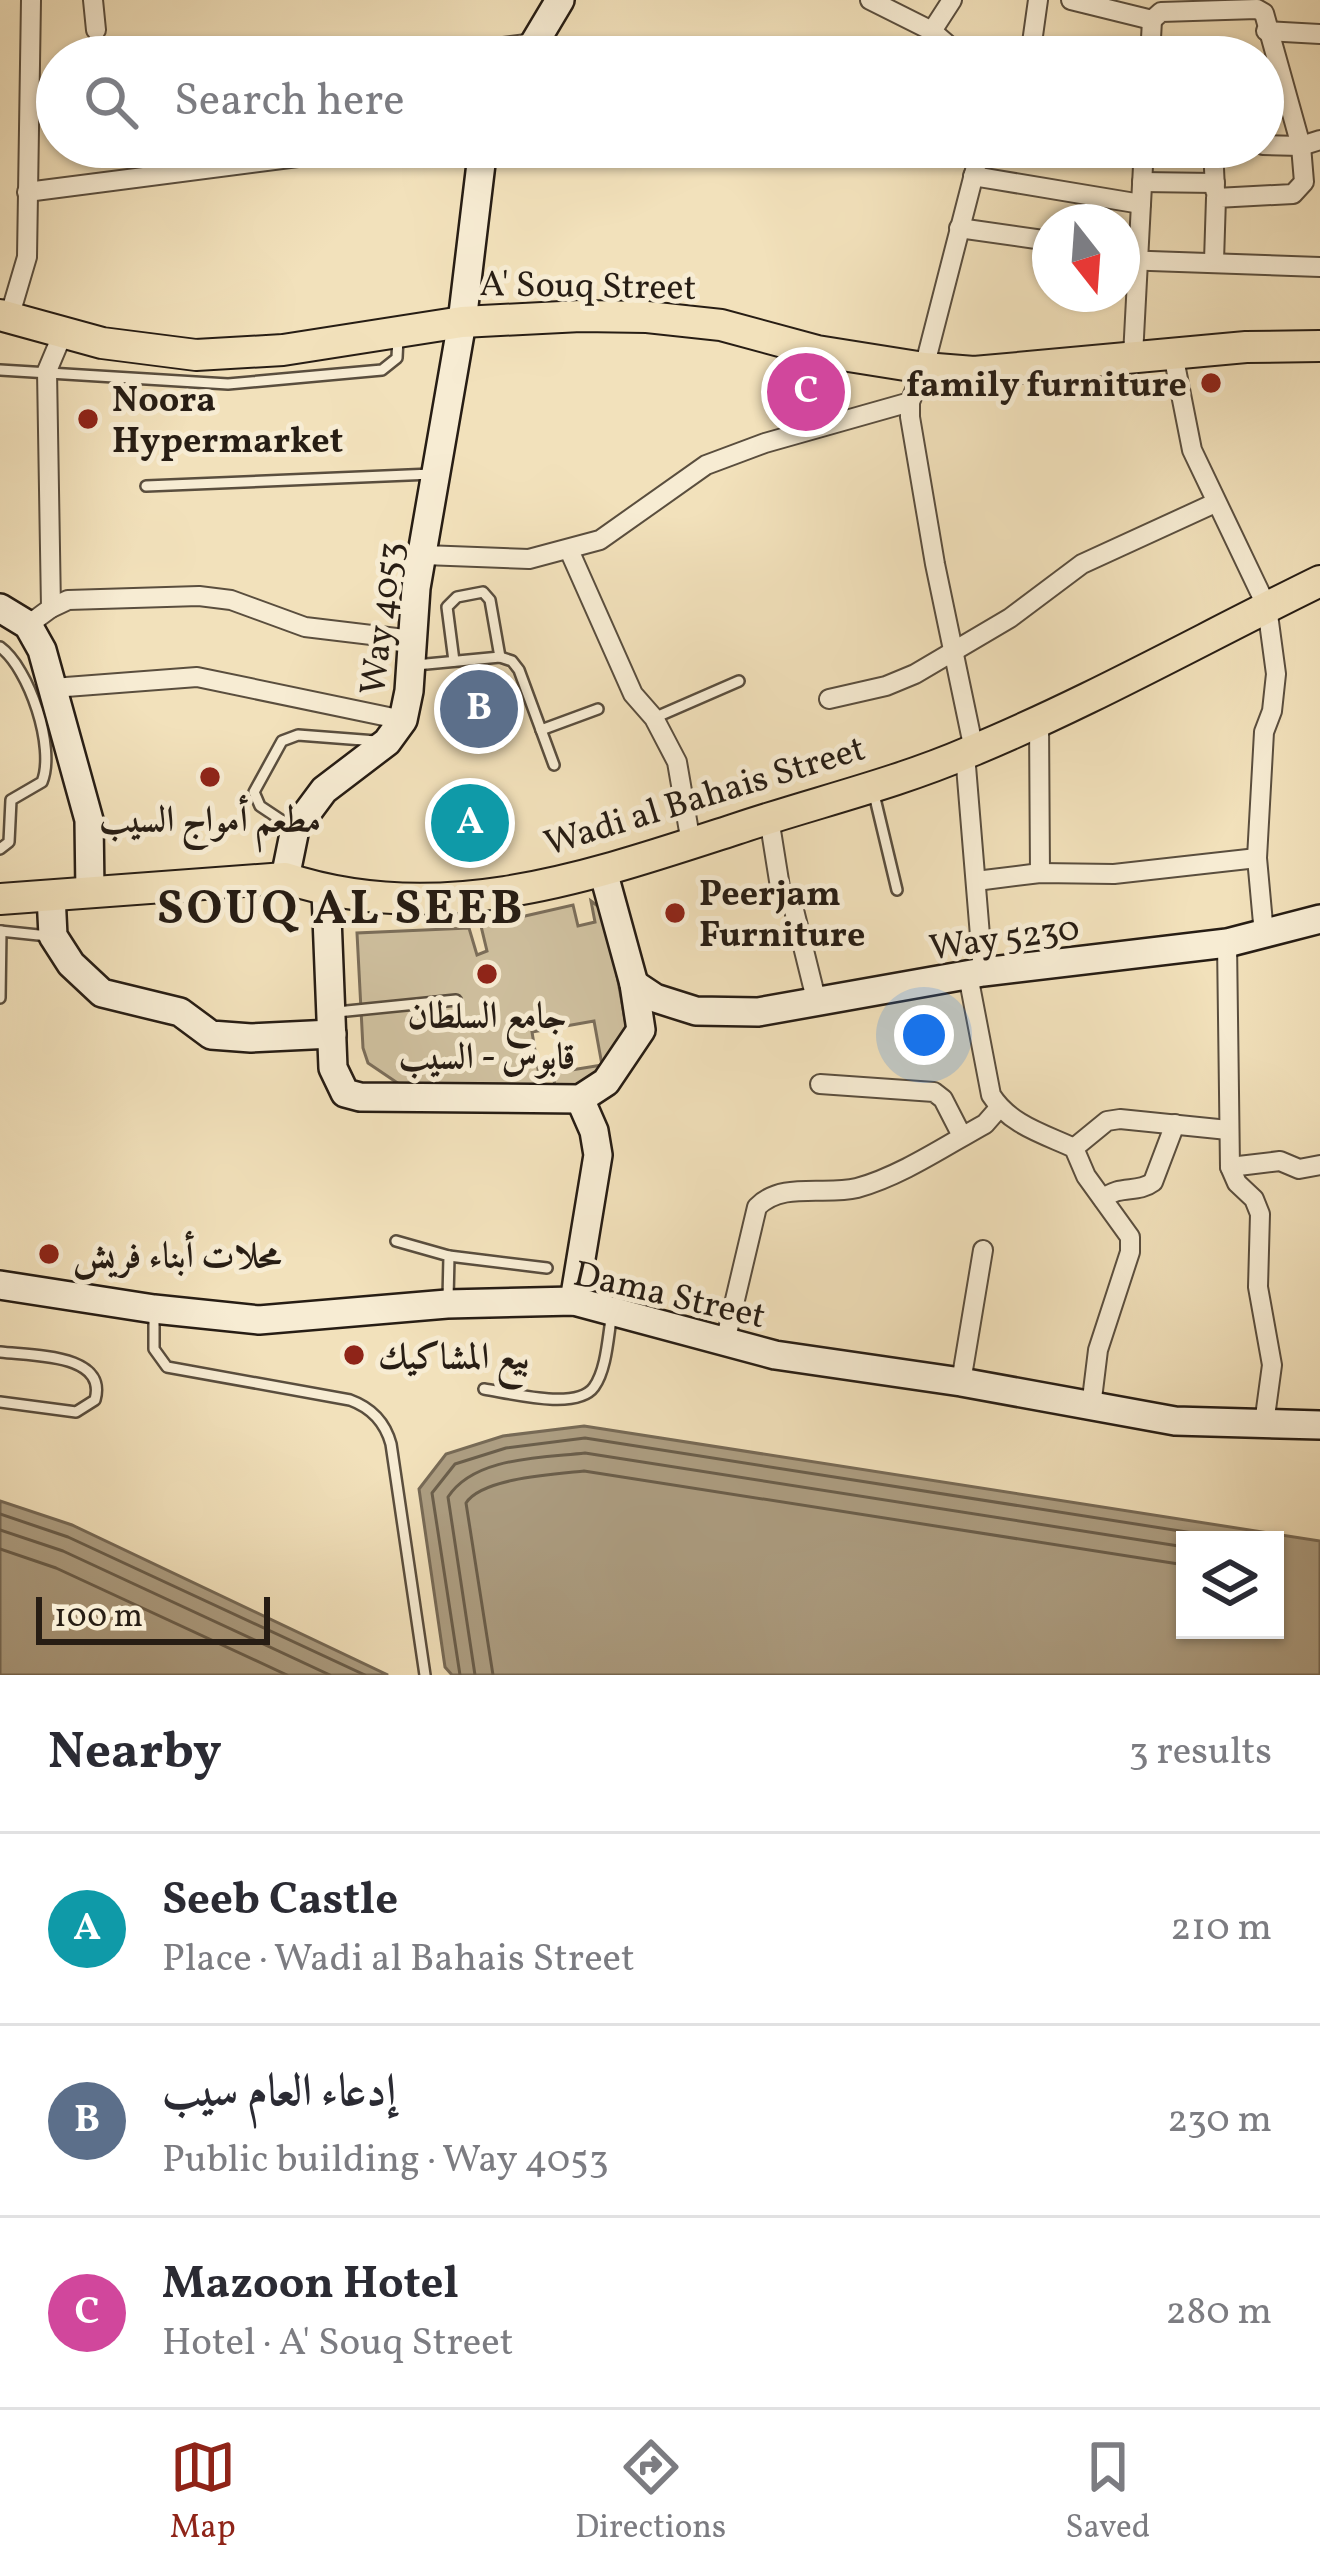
<!DOCTYPE html>
<html lang="en">
<head>
<meta charset="utf-8">
<style>
  body { margin:0; font-family:Vollkorn,Amiri,serif; background:#f7f7f7; color:#2b2b33 }
  .controls { position:absolute; right:36px; bottom:36px; display:grid; overflow:hidden; border-radius:0px; box-shadow:0 3px 9px #0004 }
  .controls button { width:108px; height:108px; display:grid; place-items:center; padding:0; border:0; border-bottom:3px solid #e1e1e2; background:#fff; color:#2b2b33; font:60px sans-serif }
  .compass { position:absolute; left:1032px; top:204px; width:108px; height:108px; border-radius:50%; background:#fff; box-shadow:0 3px 9px #0004; rotate:163deg }
  .scale { position:absolute; left:36px; bottom:30px; width:234px; box-sizing:border-box; padding-left:12px; border:6px solid #271d14; border-top:0; font-size:33px; line-height:42px; white-space:nowrap; color:#271d14; -webkit-text-stroke:9px #f7ecd3; paint-order:stroke }
  .you { position:absolute; left:924px; top:1035px; width:42px; height:42px; margin:-30px; border:9px solid #fff; border-radius:50%; background:#1a73e8; box-shadow:0 0 0 18px #1a73e833 }
  .badge { display:grid; place-items:center; width:78px; height:78px; border-radius:50%; background:#8f2418; color:#fff; font-size:39px; font-weight:700 }
  .pin { position:absolute; translate:-50% -50%; border:6px solid #fff; box-shadow:0 3px 12px #0006 }
  .list { margin:0; padding:0; list-style:none }
  h2 { display:flex; justify-content:space-between; align-items:center; height:156px; margin:0; padding:0 48px; font-size:51px }
  h2 small { font-size:39px; font-weight:400; color:#7c7c81 }
  .list li { display:grid; grid-template-columns:78px 1fr auto; gap:36px; align-items:center; box-sizing:border-box; height:192px; padding:0 48px; border-top:3px solid #e1e1e2 }
  .list b { display:block; font-size:45px; white-space:nowrap }
  .list p { margin:0; font-size:39px; white-space:nowrap; color:#7c7c81 }
  .list em { font-size:39px; font-style:normal; color:#7c7c81 }
  .icon { flex:none; width:66px; height:66px; fill:none; stroke:currentColor; stroke-width:2; stroke-linecap:round; stroke-linejoin:round }
  .map { position:relative; flex:none; width:1320px; height:1675px; overflow:hidden }
  .search { position:absolute; background:#fff; box-shadow:0 3px 9px #0004; left:36px; right:36px; top:36px; height:132px; display:flex; align-items:center; gap:30px; box-sizing:border-box; padding:0 42px; border-radius:66px; color:#7c7c81; font-size:45px }
  .sheet { height:732px; background:#fff }
  nav { display:flex; justify-content:space-around; align-items:center; box-sizing:border-box; height:168px; border-top:3px solid #e1e1e2; background:#fff; font-size:33px; color:#7c7c81 }
  nav a { display:grid; justify-items:center; gap:6px }
  nav .on { color:#8f2418 }
  .map>svg:first-child { display:block }
</style>
</head>
<body>
<div class="map">
<svg width="1320" height="1675" viewBox="0 0 1320 1675">
  <rect width="100%" height="100%" fill="#f2e1bb"/>
  <filter id="stains"><feTurbulence type="fractalNoise" baseFrequency=".00167" numOctaves="4"/><feColorMatrix values="0 0 0 0 .2 0 0 0 0 .09 0 0 0 0 .02 0 0 0 .5 -.17"/></filter>
  <radialGradient id="worn" r=".72"><stop offset=".6" stop-color="#630" stop-opacity="0"/><stop offset="1" stop-color="#630" stop-opacity=".3"/></radialGradient>
  <path fill="#cfc09f" stroke="#7b6e5a" stroke-width="3" d="M591 901 603 910 607 920 626 1025C630 1065 591 1087 555 1087L553 1073 602 1065 594 1021 532 1032 541 1087 402 1086 368 1063 363 1048 357 933 469 928 477 955 487 951 481 926 573 905 578 926 595 922Z"/>
  <g fill="#ad9e82" stroke="#776a56" stroke-width="3" fill-rule="evenodd">
    <path d="M584 1426 1320 1541V1675H452L445 1667 419 1489 446 1454 503 1436ZM1185 1540H1275V1630H1185Z"/>
    <path d="M0 1501 72 1525 388 1675H0Z"/>
  </g>
  <g fill="none" stroke-linecap="round" stroke-linejoin="round">
    <g stroke="#6a5e4b" stroke-width="3">
      <path d="M0 1514 68 1537 365 1675"/>
      <path d="M0 1530 63 1551 330 1675"/>
      <path d="M0 1549 56 1568 287 1675"/>
      <path d="M460 1675 432 1493 455 1464 506 1448 585 1438 1238 1540"/>
      <path d="M475 1675 448 1497C474 1457 540 1458 585 1453L1185 1547"/>
      <path d="M493 1675 466 1503C482 1478 555 1474 584 1471L1185 1565"/>
    </g>
    <defs>
      <g id="lane">
        <path d="M0 370 228 384 382 370 397 358 398 337"/>
        <path d="M146 486 432 474"/>
        <path d="M0 647C29 668 56 748 42 782L11 800 9 842 0 849"/>
        <path d="M454 661 447 607 457 597 483 592 490 600 500 657"/>
        <path d="M416 665 500 657 512 661 519 670 554 765"/>
        <path d="M654 718 739 681"/>
        <path d="M541 730 598 709"/>
        <path d="M873 790 897 890"/>
        <path d="M290 826 260 806 254 792 282 741 298 735 376 741"/>
        <path d="M0 931 48 936"/>
        <path d="M0 998 1 931"/>
        <path d="M337 1012 456 1000"/>
        <path d="M396 1241 449 1256 448 1299"/>
        <path d="M449 1256 547 1268"/>
        <path d="M154 1314V1349L167 1367 350 1400C372 1408 385 1422 391 1444L425 1675"/>
        <path d="M0 1352C31 1356 108 1353 95 1400L76 1412 0 1402"/>
        <path d="M484 1389C510 1393 577 1411 594 1387 607 1369 608 1335 612 1313"/>
      </g>
      <g id="street">
        <path d="M93 0 96 30"/>
        <path d="M870 0 932 31 962 57"/>
        <path d="M1071 0 1152 20 1161 12 1257 9 1264 13 1301 146 1304 182 1293 194 1216 198 1214 261"/>
        <path d="M932 31 952 0"/>
        <path d="M1266 31 1320 34"/>
        <path d="M382 57 413 53 425 57"/>
        <path d="M425 57 534 43"/>
        <path d="M1030 57 1038 0"/>
        <path d="M1150 57 1152 20"/>
        <path d="M1263 145 1301 146 1320 140"/>
        <path d="M1213 147 1215 190"/>
        <path d="M973 176 1141 204"/>
        <path d="M1142 182 1215 183"/>
        <path d="M27 192 376 147"/>
        <path d="M959 228 1050 241"/>
        <path d="M1122 260 1320 267"/>
        <path d="M9 318 27 257 31 0"/>
        <path d="M1173 354 1192 450 1267 607 1276 674 1272 711 1264 732 1257 858 1264 934"/>
        <path d="M1133 356 1144 147"/>
        <path d="M569 550 633 694 654 718 677 762 691 843"/>
        <path d="M424 555 529 559 600 540 706 465 765 443 910 402"/>
        <path d="M51 608 68 600 199 596 231 600 305 627 413 640"/>
        <path d="M28 625 51 608 47 371 63 333"/>
        <path d="M53 688 197 677 403 720"/>
        <path d="M829 699 886 686 915 674 1010 618 1082 564 1215 503"/>
        <path d="M1039 721 1040 873"/>
        <path d="M974 750 935 564 910 417V402L924 368 981 147"/>
        <path d="M965 754 983 972"/>
        <path d="M769 818 780 887 794 910 817 1003"/>
        <path d="M976 881 1040 873 1114 874 1257 858"/>
        <path d="M1227 943 1230 1167 1237 1183 1254 1199 1260 1214 1258 1287 1272 1365 1264 1424"/>
        <path d="M968 975 991 1095C1010 1125 1044 1134 1074 1148L1086 1176 1130 1237V1252L1098 1350 1091 1407"/>
        <path d="M820 1084 934 1092 943 1099 962 1136"/>
        <path d="M1074 1148 1107 1121 1120 1119 1228 1130"/>
        <path d="M1230 1167 1280 1161 1299 1169 1320 1165"/>
        <path d="M1103 1199C1120 1184 1137 1194 1153 1182L1175 1124"/>
        <path d="M725 1342 757 1207C782 1181 825 1196 857 1188 901 1176 945 1146 985 1124L999 1108"/>
        <path d="M961 1382 983 1250"/>
      </g>
      <g id="secondary">
        <path d="M526 57 560 0"/>
        <path d="M0 608 28 625 42 650 89 820 90 892"/>
        <path d="M285 878 295 829 324 790 387 742 403 720 409 691 416 588 462 322 483 147"/>
        <path d="M326 892 333 1068 345 1093 360 1097 580 1099 606 1082 641 1030 634 984 603 871"/>
        <path d="M51 895 53 936 71 964 102 993 180 1012 211 1035 251 1038 332 1034"/>
        <path d="M634 984 655 998 696 1011 758 1012 983 972 1227 943 1320 919"/>
        <path d="M0 1285 154 1309 259 1320 447 1304 574 1301 775 1355 961 1382 1175 1421 1320 1425"/>
        <path d="M574 1301 598 1155 594 1131 580 1099"/>
      </g>
      <g id="primary">
        <path d="M0 315 102 343 196 355 283 350 462 322 581 316 647 317 721 325 817 351 924 368 974 372 1246 347 1320 346"/>
        <path d="M0 899 285 878C440 929 588 877 736 829 813 803 895 784 969 752 1090 702 1203 638 1320 581"/>
      </g>
    </defs>
    <use href="#lane" stroke="#5a4e3e" stroke-width="14"/>
    <use href="#street" stroke="#5a4e3e" stroke-width="22"/>
    <use href="#secondary" stroke="#271d14" stroke-width="32"/>
    <use href="#primary" stroke="#271d14" stroke-width="34"/>
    <use href="#lane" stroke="#f7ecd3" stroke-width="9"/>
    <use href="#street" stroke="#f7ecd3" stroke-width="18"/>
    <use href="#secondary" stroke="#f7ecd3" stroke-width="27"/>
    <use href="#primary" stroke="#f2e1bb" stroke-width="30"/>
  </g>
  <g fill="#8f2418" stroke="#f7ecd3" stroke-width="4.5">
    <circle cx="1211" cy="383" r="12"/>
    <circle cx="88" cy="419" r="12"/>
    <circle cx="210" cy="777" r="12"/>
    <circle cx="675" cy="913" r="12"/>
    <circle cx="487" cy="974" r="12"/>
    <circle cx="49" cy="1254" r="12"/>
    <circle cx="354" cy="1355" r="12"/>
  </g>
  <g text-anchor="middle" stroke-width="10" stroke-linejoin="round" paint-order="stroke">
    <g font-size="36" fill="#271d14" stroke="#f7ecd3">
      <text transform="translate(588 284) rotate(1)" y="13">A' Souq Street</text>
      <text transform="translate(380 618) rotate(-83)" y="13">Way 4053</text>
      <text transform="translate(704 794) rotate(-17)" y="13">Wadi al Bahais Street</text>
      <text transform="translate(1004 936) rotate(-8)" y="13">Way 5230</text>
      <text transform="translate(670 1293) rotate(13)" y="13">Dama Street</text>
    </g>
    <g font-size="36" font-weight="bold" fill="#271d14" stroke="#f7ecd3" text-anchor="start">
      <text x="1187" y="396" text-anchor="end">family furniture</text>
      <text x="112" y="411">Noora<tspan x="112" dy="41">Hypermarket</tspan></text>
      <text x="210" y="831" text-anchor="middle">مطعم أمواج السيب</text>
      <text x="699" y="905">Peerjam<tspan x="699" dy="41">Furniture</tspan></text>
      <text x="487" y="1027" text-anchor="middle">جامع السلطان<tspan x="487" dy="41">قابوس - السيب</tspan></text>
      <text x="73" y="1267">محلات أبناء فريش</text>
      <text x="378" y="1368">بيع المشاكيك</text>
    </g>
    <g font-size="48" font-weight="bold" letter-spacing="3" fill="#271d14" stroke="#f7ecd3">
      <text x="341" y="923">SOUQ AL SEEB</text>
    </g>
  </g>
  <rect width="100%" height="100%" filter="url(#stains)"/>
  <rect width="100%" height="100%" fill="url(#worn)"/>
</svg>
<div class="controls">
<button><svg class="icon" aria-label="layers" viewBox="0 0 24 24"><path d="M12 4l9 5-9 5-9-5zM3 14l9 5 9-5"/></svg></button>
</div>
<svg class="compass" viewBox="-18 -18 36 36"><path d="M0-13l5 13h-10z" fill="#e53935"/><path d="M0 13l5-13h-10z" fill="#7c7c81"/></svg>
<div class="scale">100 m</div>
<div class="you"></div>
<div class="pin badge" style="left:470px;top:823px;background:#0f9aa8">A</div>
<div class="pin badge" style="left:479px;top:709px;background:#5c6f8a">B</div>
<div class="pin badge" style="left:806px;top:392px;background:#d1479c">C</div>
<div class="search"><svg class="icon" aria-label="search" viewBox="0 0 24 24"><circle cx="10" cy="10" r="6"/><path d="M15 15l6 6"/></svg>Search here</div>
</div>
<section class="sheet">
<h2>Nearby<small>3 results</small></h2>
<ul class="list">
<li><span class="badge" style="background:#0f9aa8">A</span><div><b>Seeb Castle</b><p>Place · Wadi al Bahais Street</p></div><em>210 m</em></li>
<li><span class="badge" style="background:#5c6f8a">B</span><div><b>إدعاء العام سيب</b><p>Public building · Way 4053</p></div><em>230 m</em></li>
<li><span class="badge" style="background:#d1479c">C</span><div><b>Mazoon Hotel</b><p>Hotel · A' Souq Street</p></div><em>280 m</em></li>
</ul>
</section>
<nav>
<a class="on"><svg class="icon" aria-label="map" viewBox="0 0 24 24"><path d="M3 6l6-2 6 2 6-2v14l-6 2-6-2-6 2zM9 4v14M15 6v14"/></svg>Map</a>
<a><svg class="icon" aria-label="directions" viewBox="0 0 24 24"><path d="M12 3l9 9-9 9-9-9zM9 14v-3h6M13 9l2 2-2 2"/></svg>Directions</a>
<a><svg class="icon" aria-label="saved" viewBox="0 0 24 24"><path d="M7 4h10v16l-5-4-5 4z"/></svg>Saved</a>
</nav>
</body>
</html>
